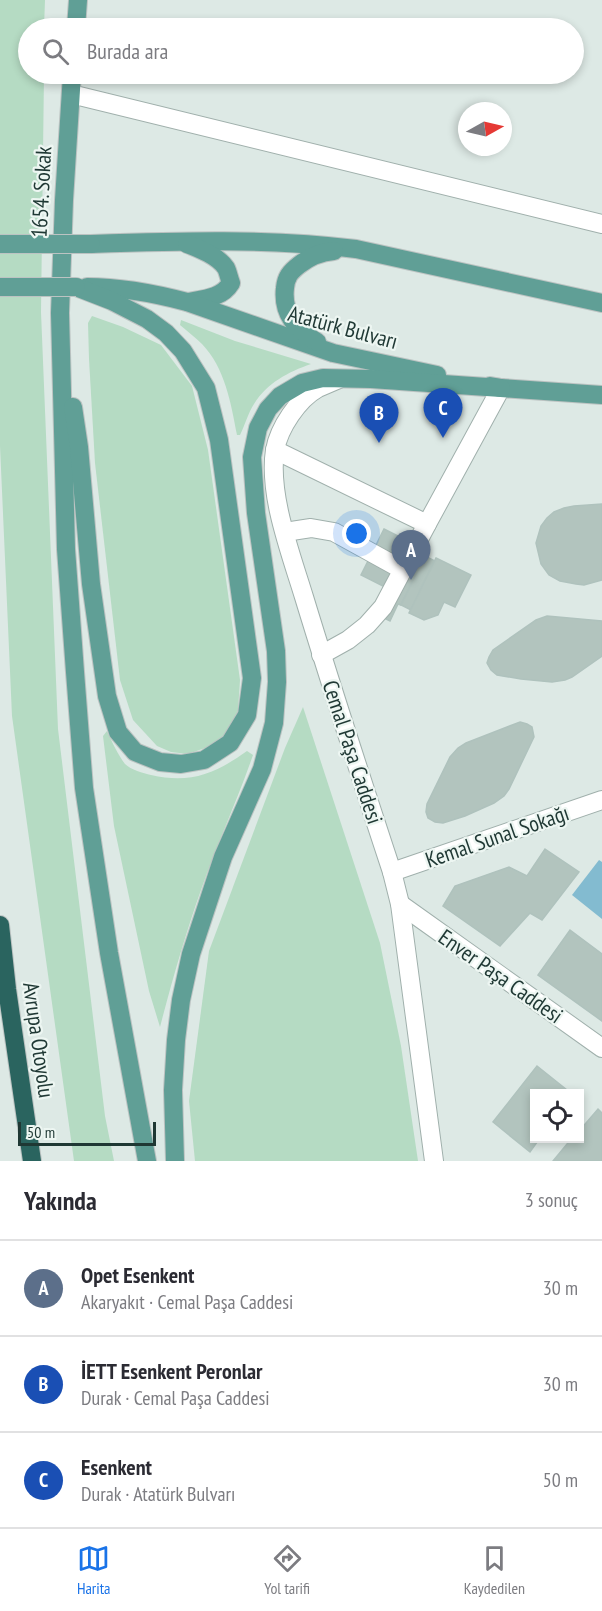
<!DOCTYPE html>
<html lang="tr">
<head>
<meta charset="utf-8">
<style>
  body { margin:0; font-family:"PT Sans Narrow",sans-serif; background:#f2f2f3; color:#2b2b33 }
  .controls { position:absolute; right:18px; bottom:18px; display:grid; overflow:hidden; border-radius:0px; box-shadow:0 3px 9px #0003 }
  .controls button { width:54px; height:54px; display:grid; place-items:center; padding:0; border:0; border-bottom:2px solid #e1e1e2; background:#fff; color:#2b2b33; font:30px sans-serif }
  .compass { position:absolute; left:458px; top:102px; width:54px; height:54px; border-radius:50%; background:#fff; box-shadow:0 3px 9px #0003; rotate:82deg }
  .scale { position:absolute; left:18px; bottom:15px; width:138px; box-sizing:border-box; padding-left:6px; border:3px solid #1f3834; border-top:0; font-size:16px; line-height:21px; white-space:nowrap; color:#1f3834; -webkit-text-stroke:4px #edf6f2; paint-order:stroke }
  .you { position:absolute; left:357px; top:534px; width:21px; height:21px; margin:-15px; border:4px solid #fff; border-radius:50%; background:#1a73e8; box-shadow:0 0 0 9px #1a73e833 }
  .badge { display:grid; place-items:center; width:39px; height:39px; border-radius:50%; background:#1a73e8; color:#fff; font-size:20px; font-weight:700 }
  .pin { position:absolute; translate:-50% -50px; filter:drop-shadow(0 2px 3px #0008) }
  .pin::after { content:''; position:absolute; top:32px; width:21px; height:18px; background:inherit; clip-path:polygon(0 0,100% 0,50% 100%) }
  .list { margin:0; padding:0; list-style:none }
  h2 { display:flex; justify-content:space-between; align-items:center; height:78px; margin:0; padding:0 24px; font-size:26px }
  h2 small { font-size:20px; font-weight:400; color:#7c7c81 }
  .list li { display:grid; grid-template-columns:39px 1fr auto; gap:18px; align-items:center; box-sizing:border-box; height:96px; padding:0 24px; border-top:2px solid #e1e1e2 }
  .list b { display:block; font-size:22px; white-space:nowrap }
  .list p { margin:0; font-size:20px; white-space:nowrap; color:#7c7c81 }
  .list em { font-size:20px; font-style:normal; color:#7c7c81 }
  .icon { flex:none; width:33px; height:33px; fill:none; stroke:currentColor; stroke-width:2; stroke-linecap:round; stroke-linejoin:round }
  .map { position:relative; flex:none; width:602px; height:1161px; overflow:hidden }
  .search { position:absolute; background:#fff; box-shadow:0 3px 9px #0003; left:18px; right:18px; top:18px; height:66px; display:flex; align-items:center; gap:15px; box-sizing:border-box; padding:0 21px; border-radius:33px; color:#7c7c81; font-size:22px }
  .sheet { height:366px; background:#fff }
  nav { display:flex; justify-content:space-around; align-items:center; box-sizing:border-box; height:84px; border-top:2px solid #e1e1e2; background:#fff; font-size:16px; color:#7c7c81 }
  nav a { display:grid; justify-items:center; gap:3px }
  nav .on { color:#1a73e8 }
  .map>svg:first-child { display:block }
</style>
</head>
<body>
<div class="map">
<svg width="602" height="1161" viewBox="0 0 602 1161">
  <rect width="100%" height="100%" fill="#dde9e5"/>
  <g fill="#b5dbc3">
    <path d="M0 0H45L44 28H28V74H44L41 312 58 729 105 1116 114 1161H74L12 716 0 446Z"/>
    <path d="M92 316 123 327 161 345 192 386 208 450 240 680 238 711 231 726 224 738 205 748 188 754 171 752 157 746 133 720 120 680 95 463 89 359 88 323Z"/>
    <path d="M181 320 235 341 311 364C288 372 267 383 254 404 248 413 245 425 240 435H237C231 403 225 368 202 344 195 337 187 331 180 325Z"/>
    <path d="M303 707 380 943 401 1046 418 1161H195L189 1101 209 951 285 748Z"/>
    <path d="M107 731C112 742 118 755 125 764 131 770 143 773 151 775 190 784 215 774 247 751L253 755C237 801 217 844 201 890 185 935 172 981 160 1027L149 991 114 826 103 736Z"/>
  </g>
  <path fill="#83bbd0" d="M599 860 602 862V919L572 895Z"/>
  <g fill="#b2c4be" stroke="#afc2bd" stroke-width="1.5">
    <path d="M602 504V580L584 585 576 584 560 581 549 575 541 564 536 543 541 526 547 518 554 512 564 508 574 506Z"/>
    <path d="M384 529 428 551 401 605 398 604 390 621 372 612 385 587 361 575Z"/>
    <path d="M425 556 435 561 411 610 401 605Z"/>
    <path d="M436 558 471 575 455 607 444 602 438 615 424 620 409 613Z"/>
    <path d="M547 616 602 621V656L572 677 565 680 552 682 521 679 497 675 491 670 487 663 489 657 493 650 536 620Z"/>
    <path d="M520 722 527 724 532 727 534 737 509 789 504 796 494 803 465 816 443 823 435 822 428 818 426 812 427 804 450 757 458 748 466 743Z"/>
    <path d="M545 849 579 872 542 920 530 913 500 946 443 906 455 886 509 867 527 876Z"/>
    <path d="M570 930 602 954V1021L538 975Z"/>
    <path d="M537 1066 572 1094H534V1138H540L530 1152 493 1122Z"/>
    <path d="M598 1109 602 1113V1161H553L572 1138H580V1130Z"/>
  </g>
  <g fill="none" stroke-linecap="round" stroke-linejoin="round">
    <defs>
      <g id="minor">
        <path d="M71 94 602 224"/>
        <path d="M339 379C332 382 325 385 318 388 298 399 279 428 275 450 268 495 291 554 304 597 332 689 362 781 392 872L400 904 434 1161"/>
        <path d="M275 450 427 524 501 388"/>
        <path d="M285 532 311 528 334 532 403 570"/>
        <path d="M321 655 348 640 367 625 383 607 427 524"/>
        <path d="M392 872 602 800"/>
        <path d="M400 904 602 1048"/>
      </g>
      <g id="major">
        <path d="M76 28 78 0"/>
        <path d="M72 74 64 200 60 313 66 549 75 672 84 788 109 953 147 1161"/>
        <path d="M91 244C179 241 268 238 356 249L602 303"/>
        <path d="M187 244C200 249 218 256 226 268 228 272 229 278 231 283 222 298 204 299 188 302"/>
        <path d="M87 287C122 287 153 293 187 302L333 353 437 375"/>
        <path d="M317 342C296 329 282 314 285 288 286 277 290 272 299 265 309 257 321 252 334 251"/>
        <path d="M490 386 501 388 602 395"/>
        <path d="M73 407 79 447 91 584 107 696 118 732 135 752 160 762 181 764 204 760 230 743 247 715 252 678 219 440 206 388 183 351 166 333 147 319 112 301 76 287"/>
        <path d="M175 1161 173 1090 176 1040 181 1000 191 954 223 857 262 769 274 723 277 682 276 651 256 513 252 457 258 428 268 409 280 396 302 383 323 378 371 379 501 388"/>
      </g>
      <path id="highway" d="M0 925 7 989 32 1161"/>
    </defs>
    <use href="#minor" stroke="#a0b0ac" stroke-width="20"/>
    <use href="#major" stroke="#bcc3c2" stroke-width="20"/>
    <use href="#highway" stroke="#bcc3c2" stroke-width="20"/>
    <use href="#minor" stroke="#fff" stroke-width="18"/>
    <use href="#major" stroke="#609f96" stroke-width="18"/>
    <use href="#highway" stroke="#2a645f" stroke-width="18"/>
    <defs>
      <g id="major-bridge">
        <path d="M0 244H91"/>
        <path d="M0 287H76"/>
      </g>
    </defs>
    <use href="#major-bridge" stroke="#bcc3c2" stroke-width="20" stroke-linecap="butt"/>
    <use href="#major-bridge" stroke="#609f96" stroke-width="18"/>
  </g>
  <g text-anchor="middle" stroke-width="4.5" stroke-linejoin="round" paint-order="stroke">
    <g font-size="22" fill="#1f3834" stroke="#edf6f2">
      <text transform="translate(41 192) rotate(-87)" y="8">1654. Sokak</text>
      <text transform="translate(343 327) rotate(15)" y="8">Atatürk Bulvarı</text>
      <text transform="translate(353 752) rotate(72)" y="8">Cemal Paşa Caddesi</text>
      <text transform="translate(497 836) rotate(-19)" y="8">Kemal Sunal Sokağı</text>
      <text transform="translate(501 976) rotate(35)" y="8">Enver Paşa Caddesi</text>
      <text transform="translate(39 1040) rotate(82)" y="8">Avrupa Otoyolu</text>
    </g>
  </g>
</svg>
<div class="controls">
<button><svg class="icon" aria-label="locate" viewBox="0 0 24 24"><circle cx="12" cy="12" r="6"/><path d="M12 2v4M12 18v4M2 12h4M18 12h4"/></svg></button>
</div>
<svg class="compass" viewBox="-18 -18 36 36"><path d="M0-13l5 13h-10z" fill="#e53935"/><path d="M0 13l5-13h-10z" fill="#7c7c81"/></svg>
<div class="scale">50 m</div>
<div class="you"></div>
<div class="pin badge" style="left:411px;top:580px;background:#5c6f8a">A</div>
<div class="pin badge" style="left:379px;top:443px;background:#1a4fb4">B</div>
<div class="pin badge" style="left:443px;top:438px;background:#1a4fb4">C</div>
<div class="search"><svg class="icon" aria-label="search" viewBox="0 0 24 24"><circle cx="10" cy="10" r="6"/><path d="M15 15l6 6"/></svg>Burada ara</div>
</div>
<section class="sheet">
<h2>Yakında<small>3 sonuç</small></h2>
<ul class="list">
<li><span class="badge" style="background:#5c6f8a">A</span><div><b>Opet Esenkent</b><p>Akaryakıt · Cemal Paşa Caddesi</p></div><em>30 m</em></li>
<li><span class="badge" style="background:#1a4fb4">B</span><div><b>İETT Esenkent Peronlar</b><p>Durak · Cemal Paşa Caddesi</p></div><em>30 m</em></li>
<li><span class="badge" style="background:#1a4fb4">C</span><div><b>Esenkent</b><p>Durak · Atatürk Bulvarı</p></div><em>50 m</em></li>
</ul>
</section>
<nav>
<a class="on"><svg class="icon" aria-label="map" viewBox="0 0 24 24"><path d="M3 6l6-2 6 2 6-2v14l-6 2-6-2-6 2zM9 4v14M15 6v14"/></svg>Harita</a>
<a><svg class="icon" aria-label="directions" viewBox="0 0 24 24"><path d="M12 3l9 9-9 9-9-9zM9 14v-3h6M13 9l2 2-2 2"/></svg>Yol tarifi</a>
<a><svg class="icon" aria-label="saved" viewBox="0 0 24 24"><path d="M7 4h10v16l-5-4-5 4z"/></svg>Kaydedilen</a>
</nav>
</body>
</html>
